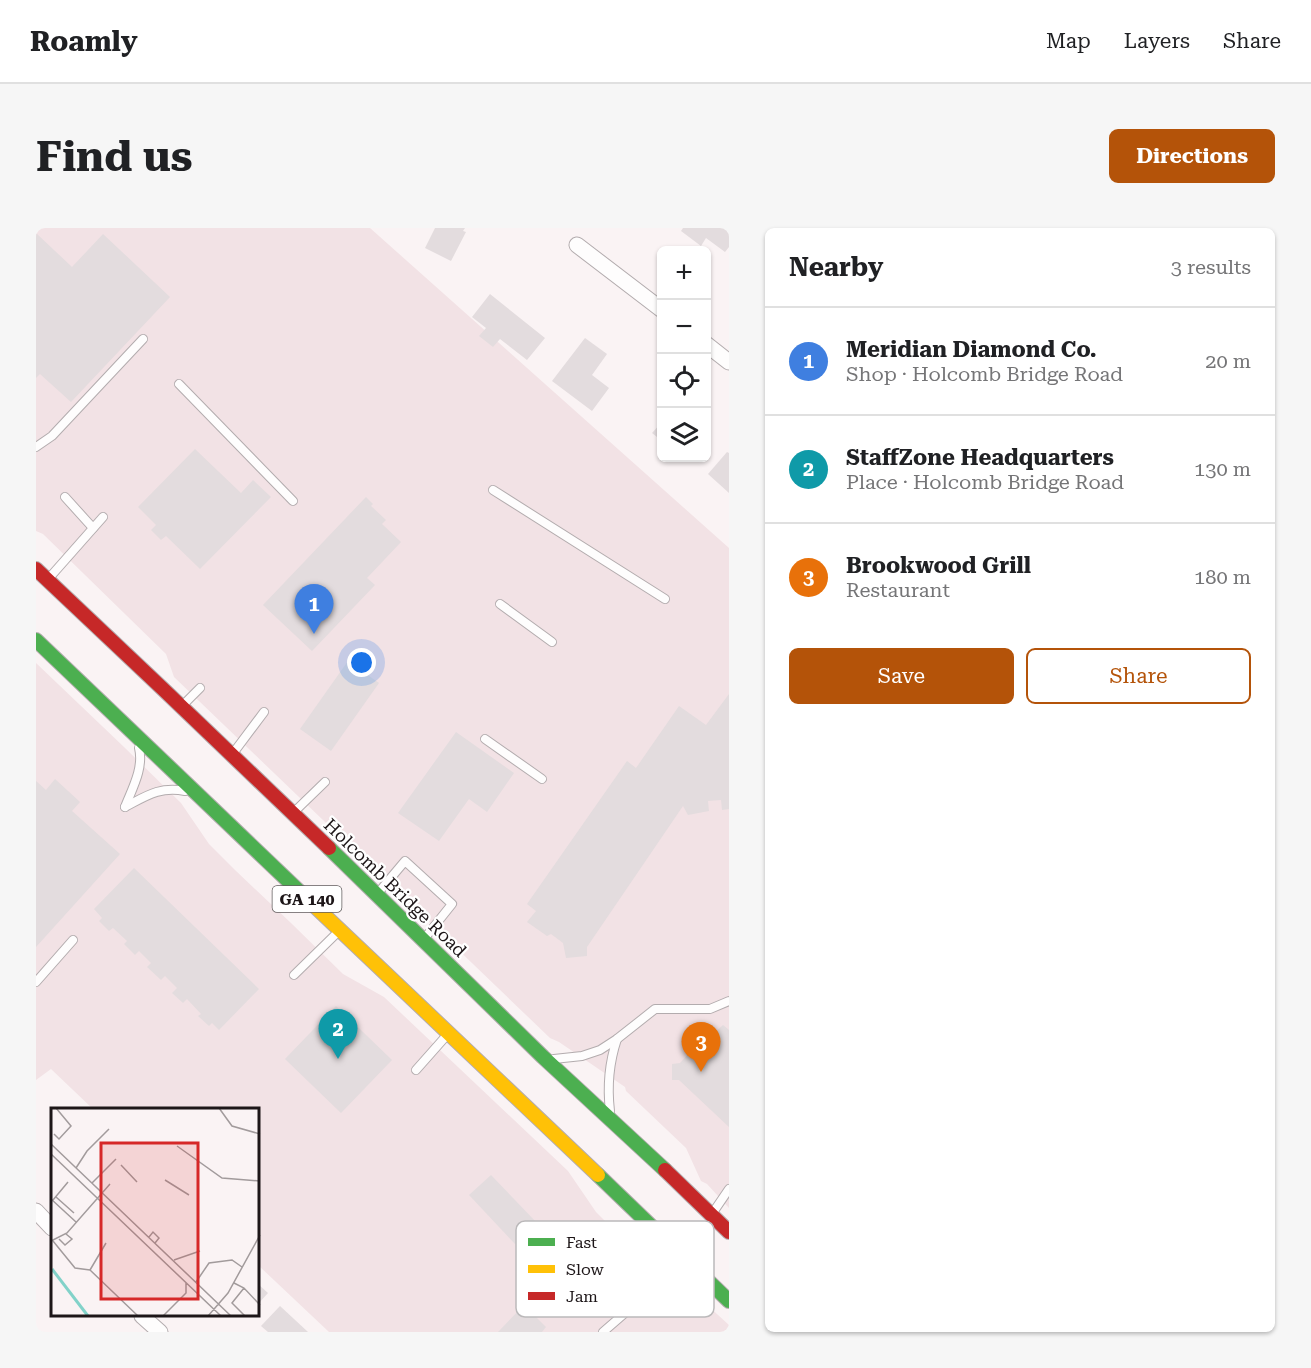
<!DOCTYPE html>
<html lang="en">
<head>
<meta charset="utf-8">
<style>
  body { margin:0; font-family:"Roboto Serif",serif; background:#f6f6f6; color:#202124 }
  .controls { position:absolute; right:18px; top:18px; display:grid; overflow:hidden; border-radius:9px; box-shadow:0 2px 4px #0004 }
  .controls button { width:54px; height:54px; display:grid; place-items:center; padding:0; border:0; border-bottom:2px solid #e0e0e0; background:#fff; color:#202124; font:30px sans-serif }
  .you { position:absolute; left:326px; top:435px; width:21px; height:21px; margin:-15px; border:4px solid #fff; border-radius:50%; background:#1a73e8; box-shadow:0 0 0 9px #1a73e833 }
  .badge { display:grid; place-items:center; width:39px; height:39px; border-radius:50%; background:#b45309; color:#fff; font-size:20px; font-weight:700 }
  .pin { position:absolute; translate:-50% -50px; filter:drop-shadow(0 2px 3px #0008) }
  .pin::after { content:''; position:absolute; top:32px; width:21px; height:18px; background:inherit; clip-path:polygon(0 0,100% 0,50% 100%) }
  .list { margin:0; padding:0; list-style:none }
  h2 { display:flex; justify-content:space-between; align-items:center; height:78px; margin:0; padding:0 24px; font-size:26px }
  h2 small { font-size:20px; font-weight:400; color:#757577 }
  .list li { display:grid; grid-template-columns:39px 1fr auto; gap:18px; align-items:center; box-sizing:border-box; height:108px; padding:0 24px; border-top:2px solid #e0e0e0 }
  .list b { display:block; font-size:22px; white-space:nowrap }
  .list p { margin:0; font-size:20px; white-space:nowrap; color:#757577 }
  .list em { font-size:20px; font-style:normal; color:#757577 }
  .actions { display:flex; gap:12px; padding:18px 24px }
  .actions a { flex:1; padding:14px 0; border:2px solid #b45309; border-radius:9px; text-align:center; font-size:21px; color:#b45309 }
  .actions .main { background:#b45309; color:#fff }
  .icon { flex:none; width:33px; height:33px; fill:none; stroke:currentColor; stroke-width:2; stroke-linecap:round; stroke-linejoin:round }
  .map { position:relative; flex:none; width:693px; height:1104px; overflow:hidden; border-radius:9px }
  header { display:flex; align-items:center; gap:36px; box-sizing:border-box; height:84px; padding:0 30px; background:#fff; border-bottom:2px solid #e0e0e0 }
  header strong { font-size:28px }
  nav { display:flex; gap:33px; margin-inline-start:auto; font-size:21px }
  .intro { display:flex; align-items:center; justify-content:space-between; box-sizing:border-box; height:144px; padding:0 36px }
  h1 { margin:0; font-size:42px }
  .button { padding:15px 27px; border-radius:9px; background:#b45309; color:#fff; font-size:21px; font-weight:700 }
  main { display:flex; gap:36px; padding:0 36px }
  aside { flex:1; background:#fff; border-radius:9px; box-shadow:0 2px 4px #0004 }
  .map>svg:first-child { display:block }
</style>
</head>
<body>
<header>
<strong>Roamly</strong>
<nav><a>Map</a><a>Layers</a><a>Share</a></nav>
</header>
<div class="intro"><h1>Find us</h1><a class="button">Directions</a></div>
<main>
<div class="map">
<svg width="693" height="1104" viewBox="0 0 693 1104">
  <rect width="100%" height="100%" fill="#faf3f4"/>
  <g fill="#f2e2e5">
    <path d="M0 0H334L693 320V980L671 956 665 953 650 920 590 863 589 859 523 814 514 810 138 449 130 426 7 306 0 303Z"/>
    <path d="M0 435 88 519 145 575 173 616 199 642 255 695 307 746 348 769 532 943 560 984 590 1014 601 1029 628 1039 636 1062H647L659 1066 693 1097V1104H293L222 1037V882H58L15 841 0 852Z"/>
  </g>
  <g fill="#e3dcde">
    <path d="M399 0H429L427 3 430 4 415 33 389 20Z"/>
    <path d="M647 0H693V19L689 24 670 10 665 18 645 3Z"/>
    <path d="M0 5 36 39 67 6 134 69 35 174 4 146 0 150Z"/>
    <path d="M454 66 509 110 491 132 464 111 457 119 443 108 450 100 436 89Z"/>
    <path d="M549 110 571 126 556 147 573 160 556 183 516 153Z"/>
    <path d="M626 194V213L616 205Z"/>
    <path d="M159 221 205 265 217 252 235 269 164 341 130 308 125 312 115 302 120 297 102 279Z"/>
    <path d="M691 224 693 225V265L672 246Z"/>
    <path d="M330 269 337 276 335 278 350 292 346 296 365 314 331 350 339 357 276 423 227 377Z"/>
    <path d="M312 433 343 455 295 523 264 501Z"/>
    <path d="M693 466V581L686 582 685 572 672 573 673 583 652 587 647 578 551 719V728L530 730 527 715 515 706 511 708 491 694 500 683 491 676 591 533 600 540 643 478 670 497Z"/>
    <path d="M420 504 478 545 451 584 433 571 403 613 362 585Z"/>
    <path d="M19 551 44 574 36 583 84 626 0 719V553L10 562Z"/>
    <path d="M98 640 223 761 183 802 176 795 173 798 162 788 165 786 151 771 147 775 136 765 141 760 129 748 125 752 111 739 115 735 103 723 99 727 88 716 91 713 77 700 73 703 63 693 66 690 58 681Z"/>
    <path d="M300 778 356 832 305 885 249 831Z"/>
    <path d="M687 797 693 802V899L643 852H636V836L644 835 670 807 673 810Z"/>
    <path d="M455 947 502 996 479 1016 433 967Z"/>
    <path d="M222 1056 232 1065 222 1076Z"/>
    <path d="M488 1077 510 1099 506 1104H462Z"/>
    <path d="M244 1078 272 1104H232L225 1098Z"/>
  </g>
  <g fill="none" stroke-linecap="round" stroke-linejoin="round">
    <defs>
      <g id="lane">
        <path d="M143 156 257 273"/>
        <path d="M0 219 16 208 107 111"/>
        <path d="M457 262 629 371"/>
        <path d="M29 269 57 300"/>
        <path d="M14 349 67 289"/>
        <path d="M464 376 516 414"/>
        <path d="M148 476 164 460"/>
        <path d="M449 511 506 551"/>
        <path d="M198 524 228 484"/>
        <path d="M89 579C110 568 124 558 149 563"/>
        <path d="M89 579C96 561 108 540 103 520"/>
        <path d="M258 584 289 554"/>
        <path d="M342 665 369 633 416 676 388 711"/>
        <path d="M258 747 302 704"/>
        <path d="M0 754 37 712"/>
        <path d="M518 831 546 828 564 822 581 811 619 781H674L693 773"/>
        <path d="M380 842 411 807"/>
        <path d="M574 883C571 858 573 835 581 811"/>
        <path d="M678 983 693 961"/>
        <path d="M606 997C610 1020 614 1041 608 1064"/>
        <path d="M567 1104 597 1078 608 1064 618 1059 641 1052 663 1051"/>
      </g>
      <g id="street">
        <path d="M541 17 626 82"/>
        <path d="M670 116 693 134"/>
        <path d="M0 983 16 1000"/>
        <path d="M106 1088 124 1104"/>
      </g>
      <g id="fast">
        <path d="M0 412 267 667"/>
        <path d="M293 620 507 829 629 942"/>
        <path d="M562 947 693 1073"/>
      </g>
      <path id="slow" d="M267 667 562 947"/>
      <g id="jam">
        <path d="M0 341 128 462 293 620"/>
        <path d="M629 942 693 1004"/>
      </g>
    </defs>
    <use href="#lane" stroke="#b3acae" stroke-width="10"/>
    <use href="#street" stroke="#b3acae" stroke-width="17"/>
    <use href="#fast" stroke="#b3acae" stroke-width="16"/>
    <use href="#slow" stroke="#b3acae" stroke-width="16"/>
    <use href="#jam" stroke="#b3acae" stroke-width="16"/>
    <use href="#lane" stroke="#fefdfd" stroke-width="8"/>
    <use href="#street" stroke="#fefdfd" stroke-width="15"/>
    <use href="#fast" stroke="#4caf50" stroke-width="14"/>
    <use href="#slow" stroke="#ffc107" stroke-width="14"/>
    <use href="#jam" stroke="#c62828" stroke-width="14"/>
  </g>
  <g text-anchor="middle" stroke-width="4.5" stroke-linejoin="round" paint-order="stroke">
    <rect fill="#fff" stroke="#615c5d" stroke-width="1.5" x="236.5" y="658" width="69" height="26" rx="4.5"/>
    <g font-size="16" font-weight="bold" fill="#1d1618">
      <text x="271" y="677">GA 140</text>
    </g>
    <g font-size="18" fill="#1d1618" stroke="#fff">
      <text transform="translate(359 660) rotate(44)" y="6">Holcomb Bridge Road</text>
    </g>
  </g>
  <g transform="translate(15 880)">
    <rect width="208" height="208" fill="#faf3f4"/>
    <path fill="none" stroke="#82d2c9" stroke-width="3" d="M1 161 37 208"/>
    <path fill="none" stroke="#a29b9c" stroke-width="1.5" d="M168 0 181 18 209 26M3 26 8 31 20 18 5 0M0 36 180 208M126 38 171 70 209 73M0 46 170 208M70 57 86 74M25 60 36 43 58 21M114 72 138 87M41 75 65 51M5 89 23 105M0 91 25 114M2 92 17 74M98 129 102 124 108 130 104 135M8 131 14 137 21 131 15 126M0 133 16 125 59 76M2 133 24 160 39 162M123 152 149 143M39 162 87 208M39 162 55 135M145 174 158 155 181 152 191 159M183 175 193 180 209 197M193 180 181 195 194 208M112 208 135 185V175M157 208 177 185 209 127"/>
    <path fill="#d62828" fill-opacity="0.15" stroke="#d62828" stroke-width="3" d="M50 35H147V191H50Z"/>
    <rect width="208" height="208" fill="none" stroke="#1d1618" stroke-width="3"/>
  </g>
  <rect x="480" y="993" width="198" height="96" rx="9" fill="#fff" stroke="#bbb9ba" stroke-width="1.5"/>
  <rect x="492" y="1010" width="27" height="8" fill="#4caf50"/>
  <rect x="492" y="1037" width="27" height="8" fill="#ffc107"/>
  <rect x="492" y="1064" width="27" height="8" fill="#c62828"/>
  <g font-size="16" fill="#1d1618">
    <text x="530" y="1020">Fast</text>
    <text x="530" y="1047">Slow</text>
    <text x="530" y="1074">Jam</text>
  </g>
</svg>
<div class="controls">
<button>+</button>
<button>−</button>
<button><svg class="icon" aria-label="locate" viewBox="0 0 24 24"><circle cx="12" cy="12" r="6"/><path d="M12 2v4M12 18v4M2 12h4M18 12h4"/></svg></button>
<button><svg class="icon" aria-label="layers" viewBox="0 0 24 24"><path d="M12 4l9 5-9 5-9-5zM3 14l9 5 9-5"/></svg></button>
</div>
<div class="you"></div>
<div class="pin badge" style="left:278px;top:406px;background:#3f7fe0">1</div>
<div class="pin badge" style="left:302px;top:831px;background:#0f9aa8">2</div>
<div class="pin badge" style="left:665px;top:844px;background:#e8710a">3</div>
</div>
<aside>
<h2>Nearby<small>3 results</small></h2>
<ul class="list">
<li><span class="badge" style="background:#3f7fe0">1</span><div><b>Meridian Diamond Co.</b><p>Shop · Holcomb Bridge Road</p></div><em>20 m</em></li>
<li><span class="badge" style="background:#0f9aa8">2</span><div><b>StaffZone Headquarters</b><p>Place · Holcomb Bridge Road</p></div><em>130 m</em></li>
<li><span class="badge" style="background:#e8710a">3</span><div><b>Brookwood Grill</b><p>Restaurant</p></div><em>180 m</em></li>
</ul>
<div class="actions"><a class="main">Save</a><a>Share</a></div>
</aside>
</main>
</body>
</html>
